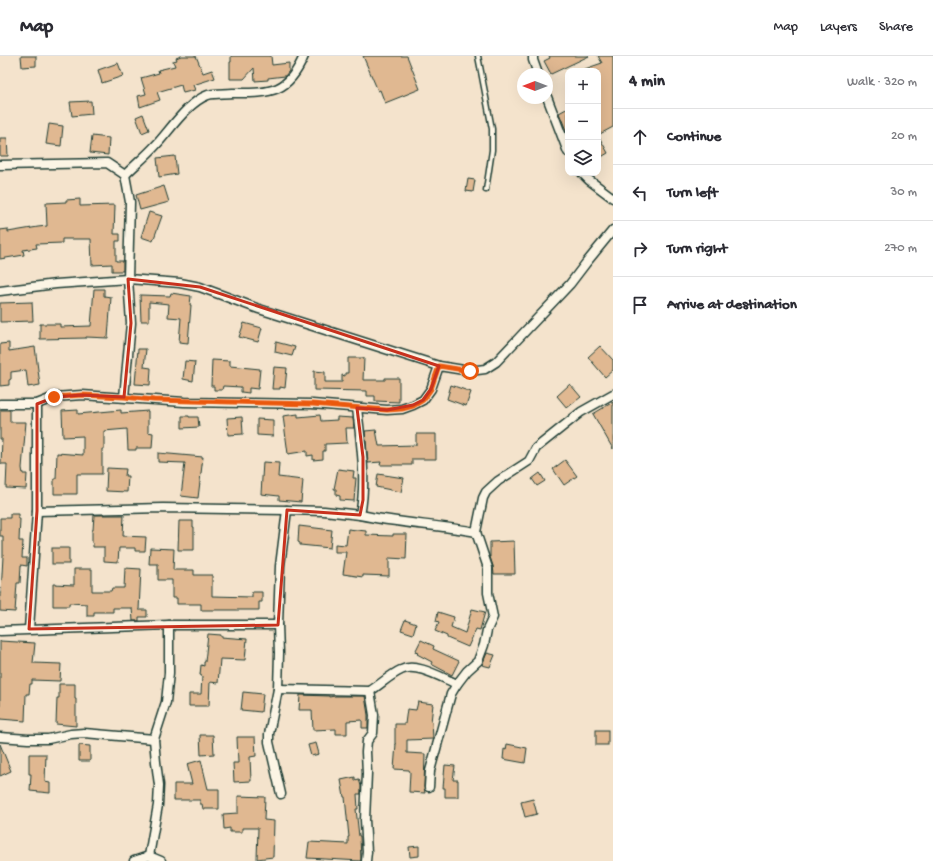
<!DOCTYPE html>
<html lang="en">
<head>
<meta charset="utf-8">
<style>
  body { margin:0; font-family:"Gochi Hand",sans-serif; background:#f2f2f3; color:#2b2b33 }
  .controls { position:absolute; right:12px; top:12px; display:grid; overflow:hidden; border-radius:8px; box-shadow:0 4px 16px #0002 }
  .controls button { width:36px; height:36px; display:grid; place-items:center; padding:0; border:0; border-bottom:1px solid #e1e1e2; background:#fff; color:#2b2b33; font:20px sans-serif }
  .compass { position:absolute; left:517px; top:12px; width:36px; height:36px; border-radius:50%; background:#fff; box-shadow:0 4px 16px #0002; rotate:270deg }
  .stop { position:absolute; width:12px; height:12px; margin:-9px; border:3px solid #ea580c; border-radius:50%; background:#fff }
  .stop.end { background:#ea580c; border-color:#fff; box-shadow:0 1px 4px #0008 }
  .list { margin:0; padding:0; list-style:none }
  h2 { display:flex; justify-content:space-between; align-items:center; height:52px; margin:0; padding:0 16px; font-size:17px }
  h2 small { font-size:13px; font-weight:400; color:#7c7c81 }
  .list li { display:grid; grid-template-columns:26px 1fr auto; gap:12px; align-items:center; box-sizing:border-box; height:56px; padding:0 16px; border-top:1px solid #e1e1e2 }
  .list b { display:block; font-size:15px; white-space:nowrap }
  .list em { font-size:13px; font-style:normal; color:#7c7c81 }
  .icon { flex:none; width:22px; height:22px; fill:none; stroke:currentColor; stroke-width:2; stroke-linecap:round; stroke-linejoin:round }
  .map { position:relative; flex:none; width:613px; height:805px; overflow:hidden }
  header { display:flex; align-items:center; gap:24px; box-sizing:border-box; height:56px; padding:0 20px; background:#fff; border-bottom:1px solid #e1e1e2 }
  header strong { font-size:19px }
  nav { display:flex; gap:22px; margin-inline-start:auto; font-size:14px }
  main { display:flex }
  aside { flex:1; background:#fff }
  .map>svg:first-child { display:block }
</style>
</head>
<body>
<header>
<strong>Map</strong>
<nav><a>Map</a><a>Layers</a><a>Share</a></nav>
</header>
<main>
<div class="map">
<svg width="613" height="805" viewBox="0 0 613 805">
  <rect width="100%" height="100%" fill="#f4e3cc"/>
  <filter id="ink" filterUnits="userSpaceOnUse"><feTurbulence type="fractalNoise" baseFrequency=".025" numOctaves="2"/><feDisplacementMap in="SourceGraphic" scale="8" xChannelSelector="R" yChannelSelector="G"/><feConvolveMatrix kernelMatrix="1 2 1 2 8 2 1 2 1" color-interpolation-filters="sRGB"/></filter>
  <g filter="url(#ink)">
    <g fill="#e0b891" stroke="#1f3d34">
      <path d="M21 0H36V10L22 11Z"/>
      <path d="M181 0H196L203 17 212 14 215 22 193 29 195 34 183 37 181 29 157 36 160 44 140 51 138 40 146 38 141 22 159 17 158 14 175 10 173 5 177 4 176 2Z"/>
      <path d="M231 0H271L272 9 289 7V15L285 20 268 22V24L255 25 254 12 244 23H230V6H231Z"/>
      <path d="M363 0H407L420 33 385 47 380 34 378 35Z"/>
      <path d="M549 0H589L551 18 544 5 550 2Z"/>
      <path d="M598 0H613V71L598 79 608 97 598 103V15L582 14 602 7Z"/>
      <path d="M118 7 123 20 102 27 98 14Z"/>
      <path d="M91 45 92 58 72 60 70 46Z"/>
      <path d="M568 52V79L559 57Z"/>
      <path d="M143 58 149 74 142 77 136 61Z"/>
      <path d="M49 68 63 70 61 90 46 88Z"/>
      <path d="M92 80 109 82 108 99 90 97Z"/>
      <path d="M0 82H7L8 100H0Z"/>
      <path d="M175 100 177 118 159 121 157 102Z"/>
      <path d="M468 123 475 124 473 136 466 135Z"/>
      <path d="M164 130 169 146 140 154 136 139Z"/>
      <path d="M80 143V150L115 149 114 178H120V185H116V205H123V215H112V208L92 209 91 183H62V187L36 188 37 192 23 194 24 199 0 203V174L8 173V176L38 171 47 170 46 147 66 146V144Z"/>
      <path d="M149 156 162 160 153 185 141 181Z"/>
      <path d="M94 233H104V240L111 241 108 282 86 281V282L40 283V268H60V271L91 270Z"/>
      <path d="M171 237 191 240 190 249H191L188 287 179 286 181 262 168 261 169 248 149 246V265H141L140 239 170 240Z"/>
      <path d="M32 246 33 265 0 266V247Z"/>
      <path d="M244 267 262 272 258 286 239 281Z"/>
      <path d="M276 286 295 291 292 300 275 296Z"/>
      <path d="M9 287V295L35 291 40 329 28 331 26 314 11 316V323L9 324V329L0 330V288Z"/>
      <path d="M600 290 613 304V314L605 321 588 301Z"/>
      <path d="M138 293H146L144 311 151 312 150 329 135 328Z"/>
      <path d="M348 302H364L363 324H385V322H399V346L375 345V340H367V335L314 334V315L325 316V326H342V319L345 320V317H348Z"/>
      <path d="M212 304 230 305V310L260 313 258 333 249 332V337L241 336V331L223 330 222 334H214V330H211Z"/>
      <path d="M185 305 195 306 193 325 183 323Z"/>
      <path d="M274 311 287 312 285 332 280 331V333H272Z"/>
      <path d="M570 328 581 341 567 352 557 340Z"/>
      <path d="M451 329 471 336 466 350 447 343Z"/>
      <path d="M613 346V393L593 358Z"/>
      <path d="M0 354H10V366H26L22 412 23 418H27L26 433 6 432 7 408H1L2 383H0Z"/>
      <path d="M78 354V358L121 354V357L148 355V376L153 377 152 392H136V394H128L127 373 104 375V393H102V418H77V438H54V423H56L57 397 83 399V380L63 381 62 355Z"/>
      <path d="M298 358V361L320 359 321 365 337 364V361L353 362 354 372H346L347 387 325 388V395H323V403L313 404V399L307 400V395L288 398 283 360Z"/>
      <path d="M182 360H189V361H198L199 371 182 372Z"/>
      <path d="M242 361 243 378 228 379 227 362Z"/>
      <path d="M257 363 273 364V380L257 379Z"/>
      <path d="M376 374 379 390 416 389V378H436V403H412V409H380L381 406 368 407 365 375Z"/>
      <path d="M158 397 203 401 198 442 181 440 185 407 158 406Z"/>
      <path d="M565 404 577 420 564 429 553 413Z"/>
      <path d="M263 406 279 407 278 421 303 424 301 446 279 444V440L261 438Z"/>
      <path d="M107 412 126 413 125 420H128L127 436 106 435Z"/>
      <path d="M338 413 354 415 353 422H356L354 445 340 444V440L336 439V433H334Z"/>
      <path d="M540 417 545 425 537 430 532 423Z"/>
      <path d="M378 418 404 422 401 436 376 431Z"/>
      <path d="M10 458H18V463H20L19 485H23L22 502H27V510L21 509 20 527H17L15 556 0 555V537H1L3 500V480H0V462H10Z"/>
      <path d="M94 459H124L123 480 146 481 145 495H135V492H119L118 506 104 505V491H93V487H92V474H93Z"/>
      <path d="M179 465H193V471H194V494H178Z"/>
      <path d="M299 470 332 474 330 492 300 489V487L298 486Z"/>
      <path d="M348 473 366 475V479L393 480V478H407L406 503 389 502V520L363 519V521L343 518 346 496H335V488L346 489Z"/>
      <path d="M514 485 515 518H494L493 510 490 501V486Z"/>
      <rect x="52" y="492" width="17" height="16"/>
      <path d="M150 492 174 493 173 514H194V519H212V540L252 541V536H262V546H259V554H201V548H177V542H172V524H158V508H149Z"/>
      <path d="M125 512 141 513 139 554H147V561H139V565H133L132 552H113V556H94V560H87V548L69 547V550H53V528L74 529V513H92V535H111L112 532H124Z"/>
      <path d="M472 553 485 556 480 574 476 573 468 591 447 582V580L435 575 439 566 436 565 438 556 454 561 451 571 465 577Z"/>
      <path d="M405 564 416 568 413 578 401 574Z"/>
      <path d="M208 578 221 579V581L247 583 245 604 220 603 218 627 210 626 209 650H189V638H201L202 620 200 619 201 609 204 610V606H205Z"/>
      <path d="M421 584 434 590 433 593 459 605 452 619 431 608 432 606 417 598 418 597 415 596Z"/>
      <path d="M0 585 35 587 33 607 61 608 60 625 32 624V628H30L29 638H26L25 665 0 663Z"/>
      <path d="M487 597 495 599 490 611 482 609Z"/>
      <path d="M59 628H75V643H76V670L56 668 57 642H59Z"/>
      <path d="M243 636 263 638 261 656 241 654Z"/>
      <path d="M300 639 329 640V641L335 640H365L368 659V672H362V664L347 665V678H336V673L313 674 312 654H299Z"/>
      <path d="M418 646 433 648 431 666 432 665 433 683 407 684V697L425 698 424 731 425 737 409 736 410 716 409 714 394 713 396 688H395V668H405L407 653 416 654Z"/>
      <rect x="596" y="674" width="12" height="15"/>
      <path d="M200 679H213L214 698 201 699Z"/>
      <path d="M237 681H255L256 700 250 701 251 725 234 726 233 707H238Z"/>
      <path d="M316 687 319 698 311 700 308 689Z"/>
      <path d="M0 688 11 715 0 720Z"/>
      <path d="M507 688 527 692 525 707 503 703 504 693 506 694Z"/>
      <path d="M79 689 90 690V705H79Z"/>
      <path d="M29 698H46L45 726 50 727V737L30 735 31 718H29Z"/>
      <path d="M201 704 208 733H219V753H203L202 748H200V744H174V728H192L187 708Z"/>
      <path d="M445 709 455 710 453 724H458V741H445V732H443Z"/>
      <path d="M355 721V724L359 723 361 730V738H357L358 753H356L359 780H360L361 805 307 802 309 786 348 788V781H349L345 741H344L341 724Z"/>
      <path d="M238 740 265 741 264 764 274 765 273 801 257 803 258 772H242V776H230V772L224 773 223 758 238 757Z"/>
      <path d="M533 743 537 758 525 761 521 746Z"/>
      <path d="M419 790V800L410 801 409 791Z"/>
    </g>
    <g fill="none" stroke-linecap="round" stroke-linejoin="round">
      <defs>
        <path id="service" d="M478 0 492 73V94L486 134"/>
        <g id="minor">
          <path d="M533 0V4L538 18"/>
          <path d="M547 41 568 96"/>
          <path d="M0 109 107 107 125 119 130 146 128 223 131 267 124 341"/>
          <path d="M582 117 589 124 613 142"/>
          <path d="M125 119C135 109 146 100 156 89 170 74 188 46 208 39 216 37 225 38 233 37 270 37 288 38 304 0"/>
          <path d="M0 235 56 228 128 223 180 227 200 231 259 253 439 310 470 315 485 313 496 306 570 228 586 207 613 174"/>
          <path d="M0 348H37L55 341 82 339 184 346 312 348 387 354 402 353 413 349 423 344 431 333 439 310"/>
          <path d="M37 455 163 452 287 454"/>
          <path d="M360 459C398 467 437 469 476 476L488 512V537L493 561 487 574 484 589 478 605 467 615 457 628 451 638 430 715 429 731"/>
          <path d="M476 476 483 442 486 436 498 425 529 405 536 392 581 356 613 338"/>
          <path d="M278 569 279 597 278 633 269 678V686L281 738"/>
          <path d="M29 573 37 455V348"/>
          <path d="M0 575 169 569"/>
          <path d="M278 633 370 635C381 628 390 619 401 614 416 606 442 622 457 628"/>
          <path d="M0 681 28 683H48L71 678 84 677 154 683"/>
          <path d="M149 800 158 749 159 729 156 706 154 683 166 646 169 617V569H278L280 510 287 454 324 455 360 459C367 424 361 388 357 352"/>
          <path d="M134 805 149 800 161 805"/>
          <path d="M366 805 367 796 365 764 367 717 366 696 367 685 373 677 374 659 370 635"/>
        </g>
      </defs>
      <use href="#service" stroke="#1f3d34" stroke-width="7"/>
      <use href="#minor" stroke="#1f3d34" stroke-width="11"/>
      <use href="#service" stroke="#fcf5e5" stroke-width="4"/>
      <use href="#minor" stroke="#fcf5e5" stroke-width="8"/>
    </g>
  </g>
  <g fill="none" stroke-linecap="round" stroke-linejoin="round" filter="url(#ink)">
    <path stroke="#ea580c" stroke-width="5" d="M54 341 82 339 124 341 154 344 312 348 387 354 402 353 413 350 423 344 431 333 439 310 470 315"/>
  </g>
  <path fill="none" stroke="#c8321e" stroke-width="3" stroke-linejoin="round" d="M128 223 200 231 439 310 431 333 423 344 413 349 387 354 357 352 363 401V444L360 459 287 454 278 569 29 573 37 455V348L55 341 82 339 124 341 131 267Z"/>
</svg>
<div class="controls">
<button>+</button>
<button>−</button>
<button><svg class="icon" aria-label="layers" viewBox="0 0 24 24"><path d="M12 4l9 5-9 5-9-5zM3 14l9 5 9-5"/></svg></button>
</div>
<svg class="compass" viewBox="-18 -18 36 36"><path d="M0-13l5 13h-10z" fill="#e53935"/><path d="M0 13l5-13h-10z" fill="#7c7c81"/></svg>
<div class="stop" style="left:470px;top:315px"></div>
<div class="stop end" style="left:54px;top:341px"></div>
</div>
<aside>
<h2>4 min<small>Walk · 320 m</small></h2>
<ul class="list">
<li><svg class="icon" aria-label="ahead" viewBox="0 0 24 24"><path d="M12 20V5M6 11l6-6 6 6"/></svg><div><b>Continue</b></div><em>20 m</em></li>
<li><svg class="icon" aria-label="left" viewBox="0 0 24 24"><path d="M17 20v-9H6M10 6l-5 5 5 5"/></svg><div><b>Turn left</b></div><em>30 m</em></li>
<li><svg class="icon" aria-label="right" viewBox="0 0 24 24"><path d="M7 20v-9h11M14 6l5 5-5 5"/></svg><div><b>Turn right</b></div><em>270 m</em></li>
<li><svg class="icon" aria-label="arrive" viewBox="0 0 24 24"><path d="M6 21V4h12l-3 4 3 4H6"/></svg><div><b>Arrive at destination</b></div></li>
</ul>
</aside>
</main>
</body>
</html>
